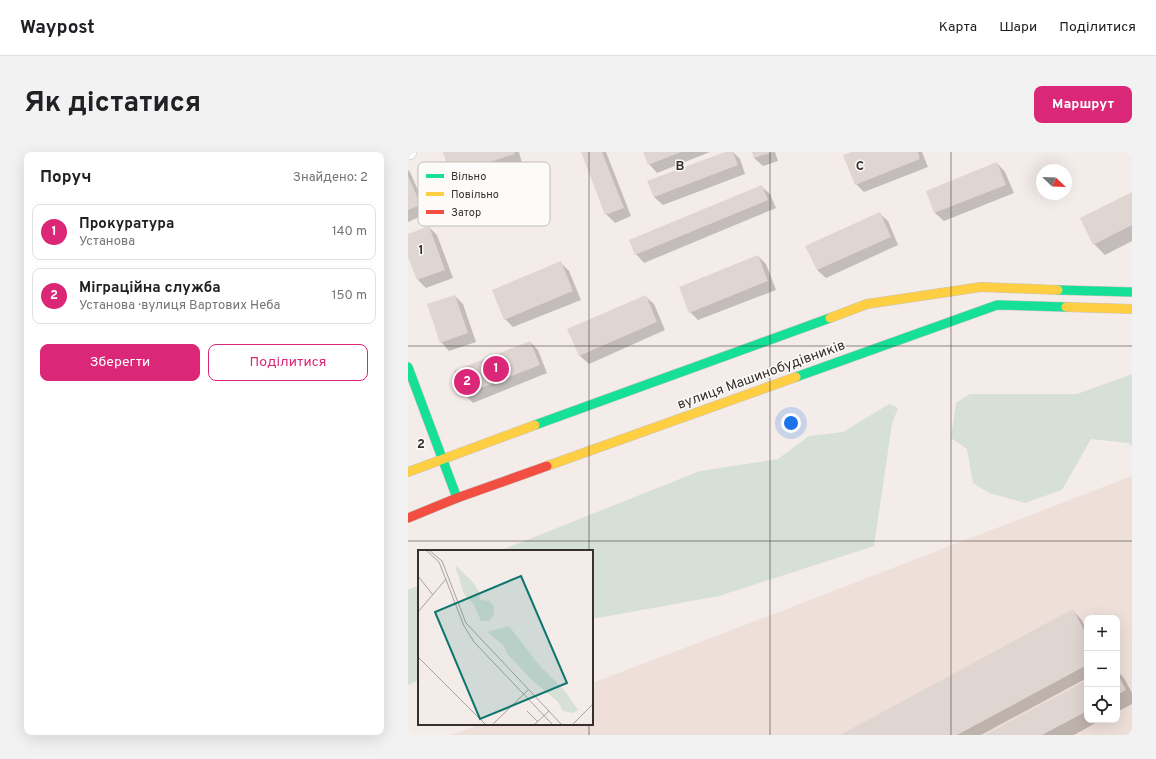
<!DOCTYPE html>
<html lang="uk">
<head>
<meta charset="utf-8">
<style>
  body { margin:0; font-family:Overpass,sans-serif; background:#f2f2f2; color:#202124 }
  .controls { position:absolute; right:12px; bottom:12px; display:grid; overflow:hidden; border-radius:8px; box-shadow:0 4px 16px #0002 }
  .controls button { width:36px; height:36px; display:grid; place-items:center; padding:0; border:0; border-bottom:1px solid #e0e0e0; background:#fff; color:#202124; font:20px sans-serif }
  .compass { position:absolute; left:628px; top:12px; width:36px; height:36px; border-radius:50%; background:#fff; box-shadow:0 4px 16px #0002; rotate:113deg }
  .you { position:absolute; left:383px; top:271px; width:14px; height:14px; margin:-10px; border:3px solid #fff; border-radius:50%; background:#1a73e8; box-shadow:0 0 0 6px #1a73e833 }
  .badge { display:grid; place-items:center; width:26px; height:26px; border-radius:50%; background:#db2777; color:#fff; font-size:13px; font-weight:700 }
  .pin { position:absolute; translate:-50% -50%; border:2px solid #fff; box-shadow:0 1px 4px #0006 }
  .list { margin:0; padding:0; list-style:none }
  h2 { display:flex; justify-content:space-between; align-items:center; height:52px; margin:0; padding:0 16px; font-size:17px }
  h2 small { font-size:13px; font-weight:400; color:#757577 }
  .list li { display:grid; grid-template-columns:26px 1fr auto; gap:12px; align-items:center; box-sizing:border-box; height:56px; margin:0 8px 8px; padding:0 8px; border:1px solid #e0e0e0; border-radius:8px }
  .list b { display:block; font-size:15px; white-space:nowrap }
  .list p { margin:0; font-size:13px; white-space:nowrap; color:#757577 }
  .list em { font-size:13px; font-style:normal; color:#757577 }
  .actions { display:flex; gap:8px; padding:12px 16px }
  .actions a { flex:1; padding:9px 0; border:1px solid #db2777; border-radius:8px; text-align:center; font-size:14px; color:#db2777 }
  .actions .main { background:#db2777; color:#fff }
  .icon { flex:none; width:22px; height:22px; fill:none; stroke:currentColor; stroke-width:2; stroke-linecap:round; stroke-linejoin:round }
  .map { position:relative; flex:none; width:724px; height:583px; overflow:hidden; border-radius:8px }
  header { display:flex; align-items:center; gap:24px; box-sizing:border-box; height:56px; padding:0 20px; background:#fff; border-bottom:1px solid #e0e0e0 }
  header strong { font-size:19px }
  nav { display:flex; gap:22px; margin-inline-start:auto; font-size:14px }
  .intro { display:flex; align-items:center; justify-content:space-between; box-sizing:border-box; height:96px; padding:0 24px }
  h1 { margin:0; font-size:28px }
  .button { padding:10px 18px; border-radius:8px; background:#db2777; color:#fff; font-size:14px; font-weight:700 }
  main { display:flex; gap:24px; padding:0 24px }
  aside { flex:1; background:#fff; border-radius:8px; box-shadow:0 4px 16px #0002 }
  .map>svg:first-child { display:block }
</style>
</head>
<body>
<header>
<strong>Waypost</strong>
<nav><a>Карта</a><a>Шари</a><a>Поділитися</a></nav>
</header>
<div class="intro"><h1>Як дістатися</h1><a class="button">Маршрут</a></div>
<main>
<aside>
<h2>Поруч<small>Знайдено: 2</small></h2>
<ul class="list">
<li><span class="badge">1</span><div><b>Прокуратура</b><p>Установа</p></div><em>140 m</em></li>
<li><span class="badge">2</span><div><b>Міграційна служба</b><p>Установа · вулиця Вартових Неба</p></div><em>150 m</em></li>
</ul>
<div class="actions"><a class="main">Зберегти</a><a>Поділитися</a></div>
</aside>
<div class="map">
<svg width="724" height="583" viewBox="0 0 724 583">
  <rect width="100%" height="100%" fill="#f4ece9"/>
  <path fill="#eedfd9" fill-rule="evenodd" d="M724 324V583H43L73 572H184V531L316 481ZM679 466H709V568H679Z"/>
  <g fill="#d6e0d7">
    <path d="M724 222V294L720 291 683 287 654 338 617 351 581 341 565 331 559 297 543 286 548 251 562 242H669Z"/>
    <path d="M481 252 490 256 484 272 466 394 311 444 184 467V399H91L292 319 370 307 401 284 435 280Z"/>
    <path d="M11 433V528L0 533V438Z"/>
  </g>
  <g fill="#0003">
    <path d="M36 0H111L114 11 52 31 43 23Z"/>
    <path d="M174 0H198L223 64 207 71 198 62Z"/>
    <path d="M236 0H302L249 21 241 12Z"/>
    <path d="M319 0H325L332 7 337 22 255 53 246 45Z"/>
    <path d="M345 0H367L370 9 355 14 346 6Z"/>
    <path d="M446 0H514L520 15 456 40 448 32Z"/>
    <path d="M589 11 597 20 606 41 536 69 527 61 519 40Z"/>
    <path d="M0 18 2 20 20 61 0 70Z"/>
    <path d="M353 34 362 42 368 56 236 111 228 102Z"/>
    <path d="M724 41V89L697 103 686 92Z"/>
    <path d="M471 61 480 69 490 93 418 126 409 118Z"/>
    <path d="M21 75 29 83 45 126 18 136 10 128 0 102V83Z"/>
    <path d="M350 104 358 112 368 138 290 168 282 160Z"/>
    <path d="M152 110 161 119 173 148 105 175 97 167Z"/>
    <path d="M47 144 55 152 68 190 41 199 33 190Z"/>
    <path d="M237 144 246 152 257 178 181 212 172 204 161 178Z"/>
    <path d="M122 190 130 198 139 221 65 251 56 242Z"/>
    <path d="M665 459 673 467 679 478V526L573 583H434Z"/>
    <path d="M709 519 716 526 724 541V552L709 560Z"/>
    <path d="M679 529V568H693L666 583H579Z"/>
  </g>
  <g fill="#dfd5d1">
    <path d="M35 0H106L107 2 42 23Z"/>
    <path d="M173 0H194L216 56 197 63Z"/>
    <path d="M235 0H273L240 13Z"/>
    <path d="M317 0H325L330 13 246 45 239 29Z"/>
    <path d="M344 0H365L346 6Z"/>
    <path d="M444 0H510L512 7 447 33 435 3Z"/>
    <path d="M589 10 598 33 526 61 518 39Z"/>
    <path d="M0 24 13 53 0 58Z"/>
    <path d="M354 33 360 48 227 103 221 88Z"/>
    <path d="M724 40V73L685 93 672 66Z"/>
    <path d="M472 60 483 85 409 118 397 94Z"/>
    <path d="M21 74 37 118 9 128 0 105V82Z"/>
    <path d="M350 103 360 129 281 161 271 135Z"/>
    <path d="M153 109 165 139 96 168 84 138Z"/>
    <path d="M47 143 60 181 32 191 19 152Z"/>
    <path d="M238 143 249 170 171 204 159 177Z"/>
    <path d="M122 189 132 213 55 243 46 219Z"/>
    <path d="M665 457 679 484V513L549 583H432Z"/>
    <path d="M709 521 718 538 709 543Z"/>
    <path d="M679 528V559L634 583H577Z"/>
  </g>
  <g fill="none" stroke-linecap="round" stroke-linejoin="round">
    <defs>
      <path id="street" d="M0 0H1"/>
      <g id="fast">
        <path d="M650 138 724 140"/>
        <path d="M0 215 49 346"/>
        <path d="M388 225 589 153 658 155"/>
        <path d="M127 273 422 166"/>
      </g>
      <g id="slow">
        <path d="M658 155 724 157"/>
        <path d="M422 166 459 152 573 135 650 138"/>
        <path d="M139 314 388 225"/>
        <path d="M0 320 127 273"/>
      </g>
      <path id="jam" d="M0 366 49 346 139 314"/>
    </defs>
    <use href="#street" stroke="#c8c2c0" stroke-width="16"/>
    <use href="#fast" stroke="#c8c2c0" stroke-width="10"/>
    <use href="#slow" stroke="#c8c2c0" stroke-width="10"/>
    <use href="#jam" stroke="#c8c2c0" stroke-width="10"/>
    <use href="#street" stroke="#fdfcfc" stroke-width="15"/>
    <use href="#fast" stroke="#16e098" stroke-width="9"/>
    <use href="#slow" stroke="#ffcf43" stroke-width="9"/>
    <use href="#jam" stroke="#f24e42" stroke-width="9"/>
  </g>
  <path fill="none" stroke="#36312e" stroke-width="1" stroke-opacity="0.55" d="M181 0V399M362 0V583M543 0V583M0 194H724M0 389H724M181 572V583"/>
  <g text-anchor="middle" stroke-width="3" stroke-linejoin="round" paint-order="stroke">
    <g font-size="14" fill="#36312e" stroke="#fdfbf9">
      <text transform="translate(353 222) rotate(-20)" y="5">вулиця Машинобудівників</text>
    </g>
  </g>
  <g transform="translate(10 398)">
    <rect width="175" height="175" fill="#f4ece9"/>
    <path d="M37 15 55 32 61 42 62 50 71 51 76 56V65L71 71H63L56 55 46 44ZM91 76 121 115 147 141 160 160 156 163 145 161 139 151 116 132 91 106 85 95 69 82Z" fill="#d6e0d7"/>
    <path fill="none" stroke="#a8a19e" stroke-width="1" d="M8 0 21 12 46 76 56 92 135 175M11 0 24 11 48 73 144 175M0 26 15 45M0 62 28 29M0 107 68 175M109 161 120 172M74 175 110 140M116 175 131 161M154 175 175 154"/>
    <path fill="#0f766e" fill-opacity="0.15" stroke="#0f766e" stroke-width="2" d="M103 26 149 133 62 169 17 62Z"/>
    <rect width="175" height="175" fill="none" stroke="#36312e" stroke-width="2"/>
  </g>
  <rect x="10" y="10" width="132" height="64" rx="6" fill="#fdfbf9" stroke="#c1bebc" stroke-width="1"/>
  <rect x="18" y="22" width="18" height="4" fill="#16e098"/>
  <rect x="18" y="40" width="18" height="4" fill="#ffcf43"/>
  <rect x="18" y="58" width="18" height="4" fill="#f24e42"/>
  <g font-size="11" fill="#36312e">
    <text x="43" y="28">Вільно</text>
    <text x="43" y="46">Повільно</text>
    <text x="43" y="64">Затор</text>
  </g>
  <g font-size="13" text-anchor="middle" font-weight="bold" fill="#36312e" stroke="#fdfbf9" stroke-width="3" stroke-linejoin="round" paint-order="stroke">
    <text x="272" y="18">B</text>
    <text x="452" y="18">C</text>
    <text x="13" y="102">1</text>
    <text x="13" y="296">2</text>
  </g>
</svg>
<div class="controls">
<button>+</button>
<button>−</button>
<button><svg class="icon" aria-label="locate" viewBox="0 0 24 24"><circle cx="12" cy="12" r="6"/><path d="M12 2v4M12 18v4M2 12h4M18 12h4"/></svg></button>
</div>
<svg class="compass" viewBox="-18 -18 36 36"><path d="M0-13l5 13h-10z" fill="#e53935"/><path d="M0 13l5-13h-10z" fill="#757577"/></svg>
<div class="you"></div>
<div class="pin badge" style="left:88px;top:217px">1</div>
<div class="pin badge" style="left:59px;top:230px">2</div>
</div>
</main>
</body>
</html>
